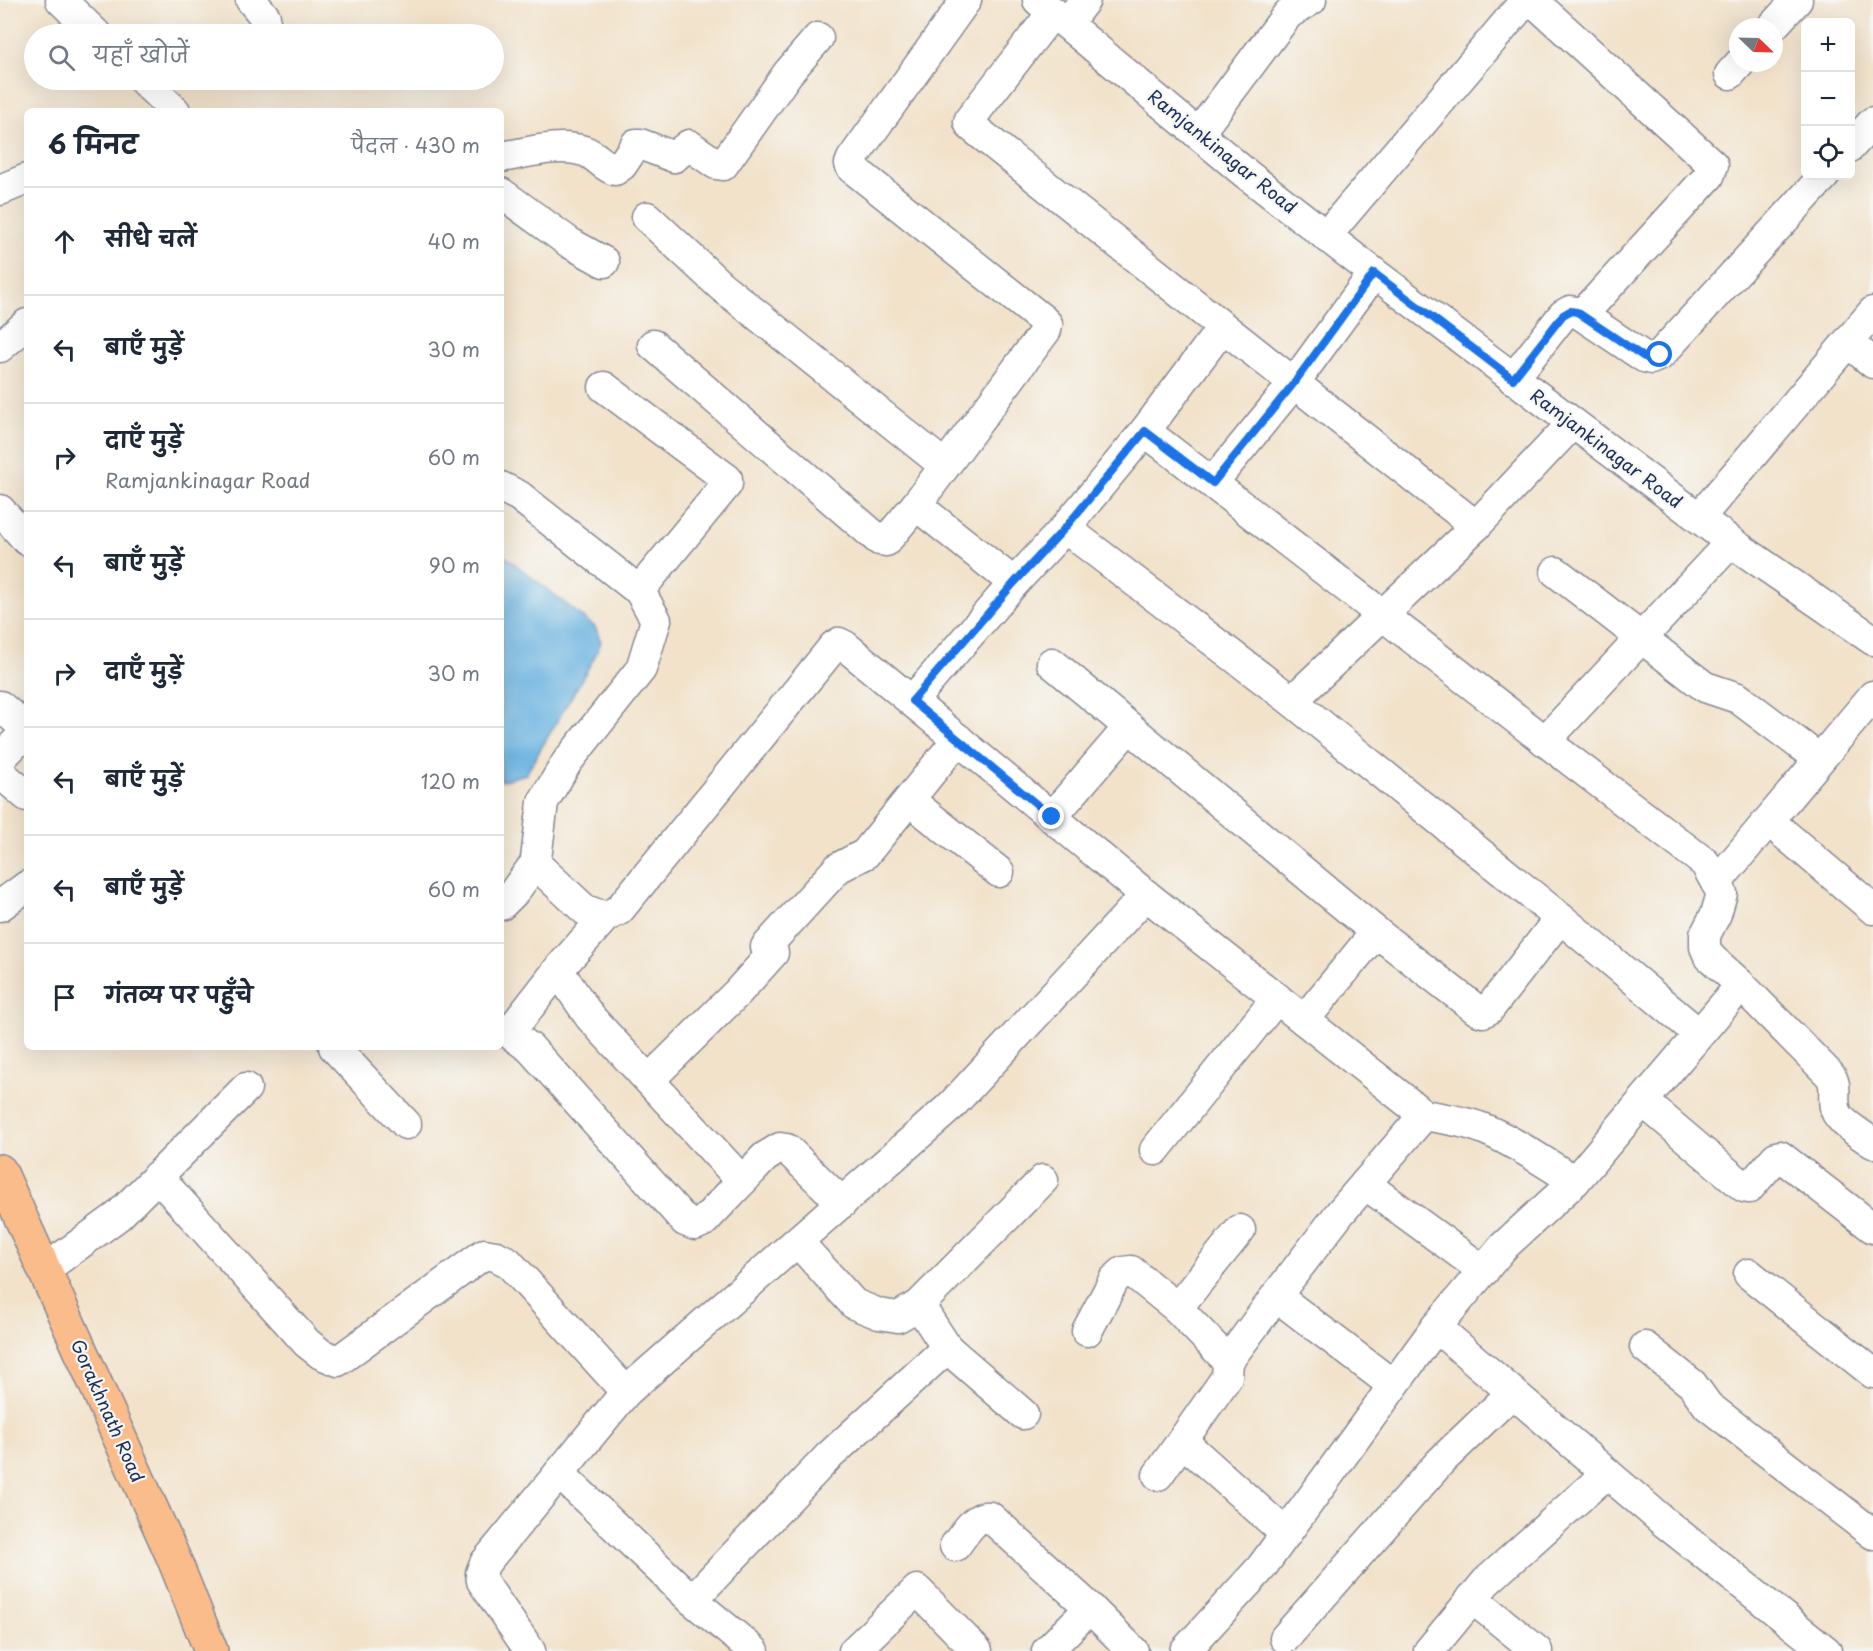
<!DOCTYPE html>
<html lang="hi">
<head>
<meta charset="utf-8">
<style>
  body { margin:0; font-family:"Playpen Sans","Playpen Sans Deva",sans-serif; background:#f6f6f7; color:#1f2937 }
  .controls { position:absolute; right:18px; top:18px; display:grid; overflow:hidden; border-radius:9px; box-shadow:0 6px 24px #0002 }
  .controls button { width:54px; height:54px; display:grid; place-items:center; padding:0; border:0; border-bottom:2px solid #e0e1e3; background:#fff; color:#1f2937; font:30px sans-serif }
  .compass { position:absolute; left:1729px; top:18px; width:54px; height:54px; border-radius:50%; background:#fff; box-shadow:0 6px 24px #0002; rotate:113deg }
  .stop { position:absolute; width:18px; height:18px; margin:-14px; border:4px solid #1a73e8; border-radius:50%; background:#fff }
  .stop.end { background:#1a73e8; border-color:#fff; box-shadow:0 2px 6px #0008 }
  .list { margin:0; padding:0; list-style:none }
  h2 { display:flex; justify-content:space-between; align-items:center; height:78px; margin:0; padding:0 24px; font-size:26px }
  h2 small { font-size:20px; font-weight:400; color:#747a83 }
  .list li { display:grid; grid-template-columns:39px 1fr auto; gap:18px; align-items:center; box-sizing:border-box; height:108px; padding:0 24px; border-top:2px solid #e0e1e3 }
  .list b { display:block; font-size:22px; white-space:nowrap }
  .list p { margin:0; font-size:20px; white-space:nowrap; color:#747a83 }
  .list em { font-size:20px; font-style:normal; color:#747a83 }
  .icon { flex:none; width:33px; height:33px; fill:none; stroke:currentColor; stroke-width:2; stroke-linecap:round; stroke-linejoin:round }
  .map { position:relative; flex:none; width:1873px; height:1651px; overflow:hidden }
  .search { position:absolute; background:#fff; box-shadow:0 6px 24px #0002; left:24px; top:24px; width:480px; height:66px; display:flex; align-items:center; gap:15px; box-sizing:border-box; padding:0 21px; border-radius:33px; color:#747a83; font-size:22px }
  .panel { position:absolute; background:#fff; box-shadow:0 6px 24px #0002; left:24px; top:108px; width:480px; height:942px; border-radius:9px }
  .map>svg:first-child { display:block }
</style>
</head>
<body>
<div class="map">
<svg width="1873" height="1651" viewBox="0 0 1873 1651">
  <rect width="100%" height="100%" fill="#f6f6f2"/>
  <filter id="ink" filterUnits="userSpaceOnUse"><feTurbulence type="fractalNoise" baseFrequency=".0167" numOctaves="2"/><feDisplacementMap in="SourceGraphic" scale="12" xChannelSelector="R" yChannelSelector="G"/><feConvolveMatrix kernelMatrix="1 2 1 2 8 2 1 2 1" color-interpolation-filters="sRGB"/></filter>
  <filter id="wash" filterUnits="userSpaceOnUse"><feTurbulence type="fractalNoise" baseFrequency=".008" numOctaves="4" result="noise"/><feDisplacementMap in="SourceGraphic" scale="24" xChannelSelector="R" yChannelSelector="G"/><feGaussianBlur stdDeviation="1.35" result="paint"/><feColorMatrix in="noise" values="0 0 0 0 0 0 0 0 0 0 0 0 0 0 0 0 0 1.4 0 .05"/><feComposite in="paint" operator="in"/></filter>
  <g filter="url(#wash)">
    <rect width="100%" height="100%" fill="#f2e2ca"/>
    <path fill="#69b2e1" stroke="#4270a0" stroke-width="1.5" d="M501 553 595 627 601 642 593 660 526 774 501 781Z"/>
  </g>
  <g filter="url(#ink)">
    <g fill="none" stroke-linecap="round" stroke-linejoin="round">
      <defs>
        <g id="minor">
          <path d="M61 0 96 34"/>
          <path d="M251 0 265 17"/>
          <path d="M1038 0 1245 173 1374 273 1731 542 1873 640"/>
          <path d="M1532 0 1713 165 1709 176 1582 315"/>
          <path d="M1053 12 970 119 969 122 971 126 1223 327 1476 526"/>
          <path d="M1067 23 1085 0"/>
          <path d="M1772 27 1797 0"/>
          <path d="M1730 74 1740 63"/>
          <path d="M143 80 175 111"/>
          <path d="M1198 134 1288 14 1311 0"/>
          <path d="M1850 147 1873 122"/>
          <path d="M501 157C527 153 558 143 584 151 597 155 603 167 615 170L622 165 636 144H640L674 157 689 145 716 164 723 165 788 73 818 38"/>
          <path d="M0 190 27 179"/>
          <path d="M501 193 570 243 604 262"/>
          <path d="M647 217 721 286 944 465"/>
          <path d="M1326 236 1526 0"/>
          <path d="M1848 342 1873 363"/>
          <path d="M653 345 879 540 886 541 916 505 1046 330 1047 324 1043 320 852 168 850 164 852 159 966 0"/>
          <path d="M0 347 27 324"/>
          <path d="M1513 379 1563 315 1570 311 1577 312 1644 357 1651 359 1660 355 1824 176"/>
          <path d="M1145 431 1545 741 1705 863 1722 893 1716 914 1705 935V947L1709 956 1741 985"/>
          <path d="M1213 482 1294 383 1374 273"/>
          <path d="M501 487 519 496 633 586 638 588 643 586 727 484V479L604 387"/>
          <path d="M916 505 1014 583"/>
          <path d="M0 510 27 540"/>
          <path d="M1699 518 1873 312"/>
          <path d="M1065 528 1292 701 1570 926 1699 1034"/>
          <path d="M1556 572 1705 687 1738 698 1819 759"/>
          <path d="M1052 663 1376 932 1477 1010 1483 1012 1489 1009 1560 918"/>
          <path d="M912 701 1014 583 1065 528 1145 431 1223 327"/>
          <path d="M1292 701 1476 526 1572 424"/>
          <path d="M0 706 27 729"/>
          <path d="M1545 741 1731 542"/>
          <path d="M0 759 27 731"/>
          <path d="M0 773 27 796"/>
          <path d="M909 800 999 872"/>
          <path d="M1052 817 1129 727"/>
          <path d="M1769 821 1873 909"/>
          <path d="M535 867 543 802 567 762 641 669 656 620 638 588"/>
          <path d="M1716 883 1873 696"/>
          <path d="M501 905 514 892 531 869 535 867 542 870 585 910 605 917 619 910 834 646 839 643 845 646 1146 895 1424 1115C1445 1119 1465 1121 1484 1129 1516 1142 1546 1164 1575 1181L1741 985 1829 1074C1839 1086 1831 1098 1836 1111 1839 1121 1864 1137 1873 1143"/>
          <path d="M0 906 27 886"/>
          <path d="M605 917 558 970 509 1033 530 1048 685 1221 695 1225 704 1221 765 1157 780 1148 787 1149 842 1203"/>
          <path d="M766 947 838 868 865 854 958 739"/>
          <path d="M558 970 590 1017 742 1181"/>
          <path d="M1304 1020 1376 932"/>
          <path d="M334 1047 406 1124"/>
          <path d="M649 1080 737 993 773 953"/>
          <path d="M1643 1101 1744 1187 1749 1188 1776 1157 1780 1156 1873 1228"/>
          <path d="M1155 1150 1277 998"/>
          <path d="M157 1176 307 1343 321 1354 338 1361 484 1254 496 1256 508 1262 626 1392"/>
          <path d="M1365 1184 1484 1271"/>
          <path d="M798 1242 854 1304 879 1314 898 1317 919 1305 1043 1180"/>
          <path d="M44 1270 118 1216 246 1088"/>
          <path d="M1749 1274 1873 1373"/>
          <path d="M1276 1296 1393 1385"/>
          <path d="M919 1305 947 1348"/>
          <path d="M1177 1308 1240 1230"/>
          <path d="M1436 1327 1664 1522 1826 1651"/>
          <path d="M1087 1331 1114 1280 1123 1272 1131 1271 1177 1308 1228 1361"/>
          <path d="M1645 1347 1692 1384 1708 1406 1873 1534"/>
          <path d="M1182 1441 1286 1534"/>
          <path d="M559 1473 692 1600"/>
          <path d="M1158 1475 1227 1377 1228 1361 1276 1296 1340 1213 1424 1115"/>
          <path d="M955 1546C964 1535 975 1514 990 1517L1090 1608 1133 1651"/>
          <path d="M1472 1598 1537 1651"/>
          <path d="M1285 1638 1440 1462 1512 1393"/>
          <path d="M530 1651 482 1581 481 1573 485 1563 626 1392 950 1107 1146 895"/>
          <path d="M754 1651 692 1600 828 1457 947 1348 1023 1414"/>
          <path d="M854 1651 917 1590 977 1651"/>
          <path d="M1047 1651 1090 1608"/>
          <path d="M1185 1651 1261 1568 1436 1327 1504 1246 1575 1181"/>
          <path d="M1429 1651 1486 1582 1607 1473"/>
        </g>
        <path id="major" d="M0 1171 174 1559 211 1651"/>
      </defs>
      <use href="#minor" stroke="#868894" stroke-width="33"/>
      <use href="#major" stroke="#868894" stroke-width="36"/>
      <use href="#minor" stroke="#fff" stroke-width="30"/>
      <use href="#major" stroke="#fabc8b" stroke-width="33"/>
    </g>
  </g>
  <g fill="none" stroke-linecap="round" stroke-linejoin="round" filter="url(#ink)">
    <path stroke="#1a73e8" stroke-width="8" d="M1052 817 912 701 1014 583 1065 528 1145 431 1213 483 1294 383 1374 273 1513 379 1563 315 1570 311 1577 312 1644 357 1651 359 1660 355"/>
  </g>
  <g text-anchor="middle" stroke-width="4.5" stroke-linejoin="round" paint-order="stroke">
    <g font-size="18" fill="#1b2f5e" stroke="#f6f6f2">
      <text transform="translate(1222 152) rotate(39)" y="6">Ramjankinagar Road</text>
      <text transform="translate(1606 449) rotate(37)" y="6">Ramjankinagar Road</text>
      <text transform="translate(107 1411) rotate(66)" y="6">Gorakhnath Road</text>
    </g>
  </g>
</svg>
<div class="controls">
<button>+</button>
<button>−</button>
<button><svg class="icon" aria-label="locate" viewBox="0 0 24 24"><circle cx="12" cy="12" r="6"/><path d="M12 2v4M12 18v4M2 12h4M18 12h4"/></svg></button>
</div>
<svg class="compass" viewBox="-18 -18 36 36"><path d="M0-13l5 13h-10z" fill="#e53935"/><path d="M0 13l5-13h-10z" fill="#747a83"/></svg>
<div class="stop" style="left:1660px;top:355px"></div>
<div class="stop end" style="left:1052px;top:817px"></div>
<div class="search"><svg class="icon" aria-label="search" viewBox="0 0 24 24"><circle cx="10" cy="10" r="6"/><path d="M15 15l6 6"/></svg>यहाँ खोजें</div>
<section class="panel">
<h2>6 मिनट<small>पैदल · 430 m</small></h2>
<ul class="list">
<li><svg class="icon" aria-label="ahead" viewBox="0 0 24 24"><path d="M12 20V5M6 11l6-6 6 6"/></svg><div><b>सीधे चलें</b></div><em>40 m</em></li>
<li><svg class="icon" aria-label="left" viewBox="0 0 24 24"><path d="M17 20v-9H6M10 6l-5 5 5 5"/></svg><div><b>बाएँ मुड़ें</b></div><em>30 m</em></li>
<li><svg class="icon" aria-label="right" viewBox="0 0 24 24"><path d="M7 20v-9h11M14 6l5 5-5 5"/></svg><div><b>दाएँ मुड़ें</b><p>Ramjankinagar Road</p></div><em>60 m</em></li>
<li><svg class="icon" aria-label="left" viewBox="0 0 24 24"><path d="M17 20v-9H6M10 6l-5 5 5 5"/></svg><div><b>बाएँ मुड़ें</b></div><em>90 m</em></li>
<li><svg class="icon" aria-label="right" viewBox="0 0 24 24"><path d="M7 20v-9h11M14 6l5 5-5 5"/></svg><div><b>दाएँ मुड़ें</b></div><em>30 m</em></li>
<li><svg class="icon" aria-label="left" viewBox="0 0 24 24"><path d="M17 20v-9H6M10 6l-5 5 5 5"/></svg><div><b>बाएँ मुड़ें</b></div><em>120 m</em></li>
<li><svg class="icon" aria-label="left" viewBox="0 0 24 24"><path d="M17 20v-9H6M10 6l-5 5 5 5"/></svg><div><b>बाएँ मुड़ें</b></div><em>60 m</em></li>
<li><svg class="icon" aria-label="arrive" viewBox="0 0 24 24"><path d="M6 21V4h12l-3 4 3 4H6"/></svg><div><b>गंतव्य पर पहुँचे</b></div></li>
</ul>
</section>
</div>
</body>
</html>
